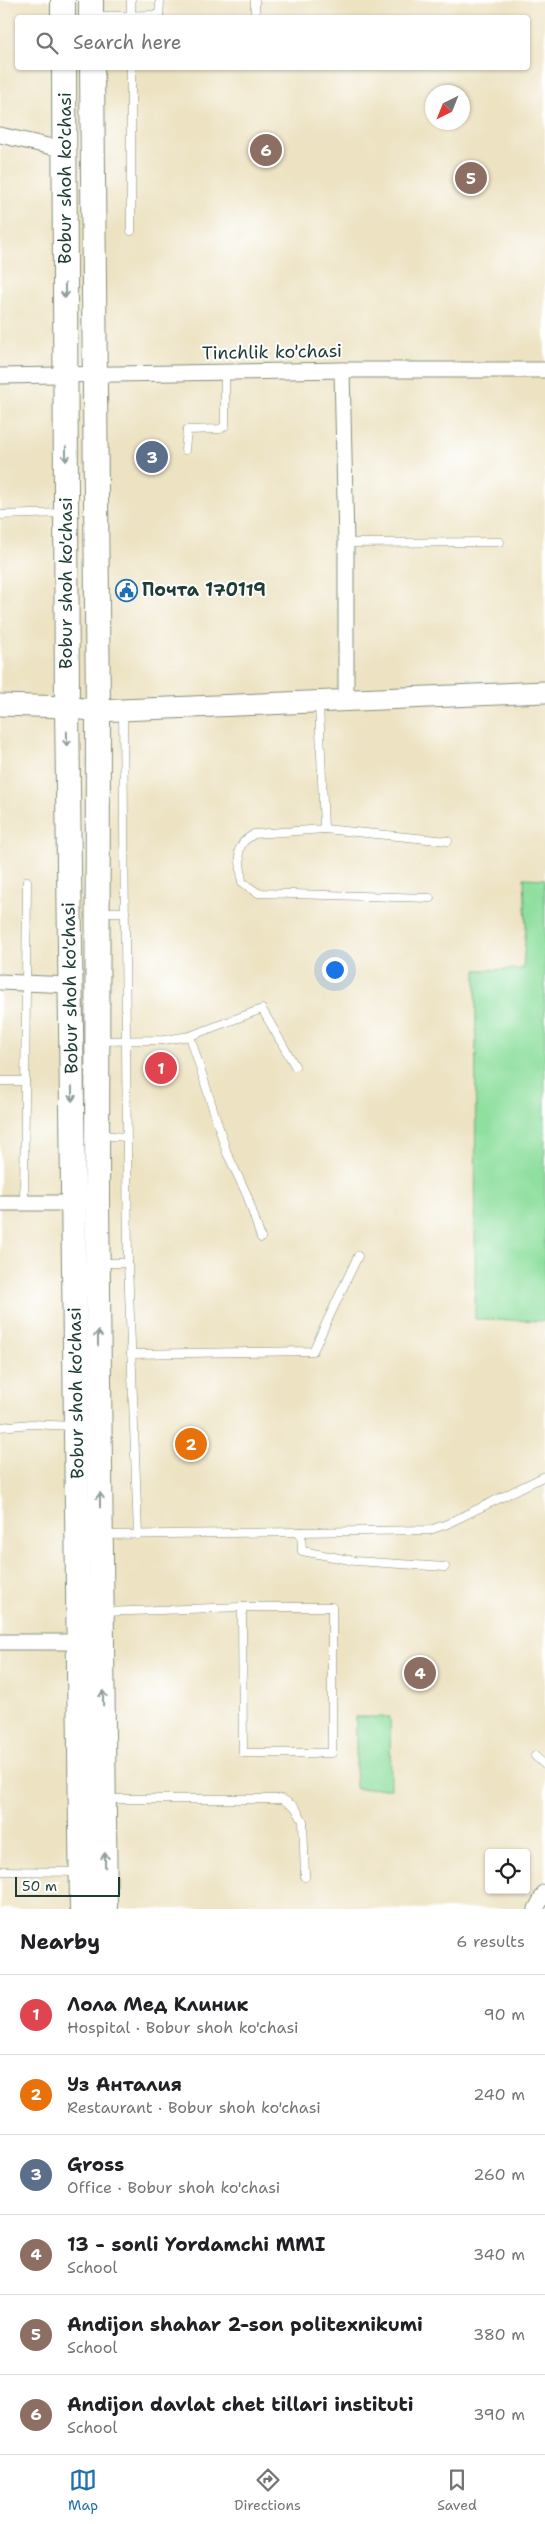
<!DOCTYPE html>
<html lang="en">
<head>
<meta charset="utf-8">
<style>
  body { margin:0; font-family:"Shantell Sans",sans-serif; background:#f2f2f2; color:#202124 }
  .controls { position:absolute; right:15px; bottom:15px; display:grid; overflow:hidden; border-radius:5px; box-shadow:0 1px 4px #0004 }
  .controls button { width:45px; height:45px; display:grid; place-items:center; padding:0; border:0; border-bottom:1px solid #e0e0e0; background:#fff; color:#202124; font:25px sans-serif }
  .compass { position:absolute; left:425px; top:85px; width:45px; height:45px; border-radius:50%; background:#fff; box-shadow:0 1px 4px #0004; rotate:223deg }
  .scale { position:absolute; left:15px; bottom:12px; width:105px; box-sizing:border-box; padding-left:5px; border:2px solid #1f3d34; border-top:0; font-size:14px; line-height:18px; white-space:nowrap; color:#1f3d34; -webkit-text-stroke:4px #fff; paint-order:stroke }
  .you { position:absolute; left:334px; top:969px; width:18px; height:18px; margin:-12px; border:4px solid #fff; border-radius:50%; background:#1a73e8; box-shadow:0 0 0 8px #1a73e833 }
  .badge { display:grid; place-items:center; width:32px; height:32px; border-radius:50%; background:#1f6fb2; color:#fff; font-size:16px; font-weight:700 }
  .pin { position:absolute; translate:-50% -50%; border:2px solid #fff; box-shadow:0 1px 5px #0006 }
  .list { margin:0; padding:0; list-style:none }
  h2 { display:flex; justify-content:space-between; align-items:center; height:65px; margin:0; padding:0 20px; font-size:21px }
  h2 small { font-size:16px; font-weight:400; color:#757577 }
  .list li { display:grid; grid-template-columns:32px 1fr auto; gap:15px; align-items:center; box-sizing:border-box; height:80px; padding:0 20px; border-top:1px solid #e0e0e0 }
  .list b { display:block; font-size:19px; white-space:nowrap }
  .list p { margin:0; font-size:16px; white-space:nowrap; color:#757577 }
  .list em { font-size:16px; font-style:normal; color:#757577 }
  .icon { flex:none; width:28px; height:28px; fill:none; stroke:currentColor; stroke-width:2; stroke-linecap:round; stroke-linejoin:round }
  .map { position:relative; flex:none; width:545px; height:1909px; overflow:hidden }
  .search { position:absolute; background:#fff; box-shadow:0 1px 4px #0004; left:15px; right:15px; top:15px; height:55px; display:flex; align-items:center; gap:12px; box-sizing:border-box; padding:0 18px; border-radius:5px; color:#757577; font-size:19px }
  .sheet { height:545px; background:#fff }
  nav { display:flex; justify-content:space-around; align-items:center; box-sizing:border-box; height:70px; border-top:1px solid #e0e0e0; background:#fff; font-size:14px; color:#757577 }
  nav a { display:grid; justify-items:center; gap:2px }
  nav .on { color:#1f6fb2 }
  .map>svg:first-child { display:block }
</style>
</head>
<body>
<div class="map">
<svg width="545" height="1909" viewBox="0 0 545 1909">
  <rect width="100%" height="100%" fill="#fff"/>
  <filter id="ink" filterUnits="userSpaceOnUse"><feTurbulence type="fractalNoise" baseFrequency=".02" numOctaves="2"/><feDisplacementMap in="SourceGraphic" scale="10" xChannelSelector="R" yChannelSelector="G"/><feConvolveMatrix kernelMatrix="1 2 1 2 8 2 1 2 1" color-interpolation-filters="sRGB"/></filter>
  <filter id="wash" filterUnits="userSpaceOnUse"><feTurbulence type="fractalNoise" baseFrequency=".0096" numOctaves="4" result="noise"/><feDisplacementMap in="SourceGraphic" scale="20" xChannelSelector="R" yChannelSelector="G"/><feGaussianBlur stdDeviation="1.12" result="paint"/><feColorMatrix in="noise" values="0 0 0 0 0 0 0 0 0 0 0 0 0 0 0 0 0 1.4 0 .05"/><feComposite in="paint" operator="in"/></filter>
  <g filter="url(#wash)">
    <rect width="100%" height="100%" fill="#ede3c3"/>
    <g fill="#8fdf9f" stroke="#578e6a">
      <path d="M524 878 545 879V1321L475 1319 476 970 523 969 526 926Z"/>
      <path d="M356 1717H390L391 1788 356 1789Z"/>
    </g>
  </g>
  <g filter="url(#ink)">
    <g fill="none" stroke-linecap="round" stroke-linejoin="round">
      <defs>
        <g id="lane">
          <path d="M255 0V14"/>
          <path d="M93 16 159 15"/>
          <path d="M131 18V0"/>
          <path d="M159 18 160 0"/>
          <path d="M131 231V68"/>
          <path d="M185 450 187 430 220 429 225 426V371"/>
          <path d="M0 515 63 513"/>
          <path d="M346 543 500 542"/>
          <path d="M319 703 324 829 254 834 244 841 239 850 242 882 258 893 430 898"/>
          <path d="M123 712 128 1263 138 1535"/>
          <path d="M324 829 448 841"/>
          <path d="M100 912H125"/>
          <path d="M190 1036 227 1153 247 1195 261 1238"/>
          <path d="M100 1041 164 1040 190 1036 262 1009 295 1066"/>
          <path d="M0 1081H25"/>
          <path d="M99 1135 126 1137"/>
          <path d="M24 1203 27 881"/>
          <path d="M100 1263H128"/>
          <path d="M131 1354 313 1351 358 1256"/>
          <path d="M0 1427 31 1424 73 1426"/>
          <path d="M301 1532 302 1551 355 1561 445 1567"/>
          <path d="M105 1535 430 1530 447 1524 545 1476"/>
          <path d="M242 1607H332V1753H243Z"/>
          <path d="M104 1612 242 1607"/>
          <path d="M535 1756 545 1765"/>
          <path d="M107 1799H282L295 1807 303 1821 305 1877"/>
          <path d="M0 1871 79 1872"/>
        </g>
        <g id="street">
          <path d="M0 135 65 150"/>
          <path d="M342 370 346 543V702"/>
          <path d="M0 376 342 370H545"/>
          <path d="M0 982 70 985"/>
          <path d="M0 1203H73"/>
          <path d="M0 1642H77"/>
          <path d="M536 1909 545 1892"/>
        </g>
        <path id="secondary" d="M0 705 67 707 98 711 545 692"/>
        <g id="primary">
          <path d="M63 0V18"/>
          <path d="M91 0V18"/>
          <path d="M64 68 67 707 82 1909"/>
          <path d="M92 68 98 711 97 1201 105 1909"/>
        </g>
      </defs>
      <use href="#lane" stroke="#86907c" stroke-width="9"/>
      <use href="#street" stroke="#86907c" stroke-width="17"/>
      <use href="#secondary" stroke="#86907c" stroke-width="23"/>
      <use href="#primary" stroke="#86907c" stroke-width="26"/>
      <use href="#lane" stroke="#fff" stroke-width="8"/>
      <use href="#street" stroke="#fff" stroke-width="15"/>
      <use href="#secondary" stroke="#fff" stroke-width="21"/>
      <use href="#primary" stroke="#fff" stroke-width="24"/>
    </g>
    <defs><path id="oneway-shaft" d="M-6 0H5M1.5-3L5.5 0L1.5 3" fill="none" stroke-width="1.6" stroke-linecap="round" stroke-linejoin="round" transform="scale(1.25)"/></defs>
    <g stroke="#8f9e9a">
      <use href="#oneway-shaft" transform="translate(65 291) rotate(90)"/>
      <use href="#oneway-shaft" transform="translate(66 454) rotate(90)"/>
      <use href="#oneway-shaft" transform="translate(67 739) rotate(89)"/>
      <use href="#oneway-shaft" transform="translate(72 1094) rotate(89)"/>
      <use href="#oneway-shaft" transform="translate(98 1338) rotate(-90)"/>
      <use href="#oneway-shaft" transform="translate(100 1500) rotate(-90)"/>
      <use href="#oneway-shaft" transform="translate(103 1698) rotate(-91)"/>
      <use href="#oneway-shaft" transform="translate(105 1860) rotate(-91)"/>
    </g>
  </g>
  <defs>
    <symbol id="civic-ring" viewBox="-11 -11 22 22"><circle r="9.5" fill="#fff" stroke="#1f6fb2" stroke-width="1.5"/><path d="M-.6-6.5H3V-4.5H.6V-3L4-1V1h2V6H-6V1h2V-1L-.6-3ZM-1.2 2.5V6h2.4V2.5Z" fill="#1f6fb2"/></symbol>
  </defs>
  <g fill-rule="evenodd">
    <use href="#civic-ring" x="114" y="578" width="25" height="25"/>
  </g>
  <g text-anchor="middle" stroke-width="4" stroke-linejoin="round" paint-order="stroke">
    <g font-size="18" fill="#1f3d34" stroke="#fff">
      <text transform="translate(65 178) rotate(-90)" y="6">Bobur shoh ko'chasi</text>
      <text transform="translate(272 352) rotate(-1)" y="6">Tinchlik ko'chasi</text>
      <text transform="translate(66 583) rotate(-90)" y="6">Bobur shoh ko'chasi</text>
      <text transform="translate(70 988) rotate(-91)" y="6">Bobur shoh ko'chasi</text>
      <text transform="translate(76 1393) rotate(-91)" y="6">Bobur shoh ko'chasi</text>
    </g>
    <g font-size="18" font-weight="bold" fill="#1f3d34" stroke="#fff" text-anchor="start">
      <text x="142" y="596">Почта 170119</text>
    </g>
  </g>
</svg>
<div class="controls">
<button><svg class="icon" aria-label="locate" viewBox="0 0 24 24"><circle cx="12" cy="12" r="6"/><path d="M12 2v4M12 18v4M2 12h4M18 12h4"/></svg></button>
</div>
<svg class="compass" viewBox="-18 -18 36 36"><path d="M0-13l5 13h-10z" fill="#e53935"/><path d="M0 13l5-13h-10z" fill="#757577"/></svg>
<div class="scale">50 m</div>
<div class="you"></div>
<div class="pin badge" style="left:161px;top:1068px;background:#e0444e">1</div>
<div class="pin badge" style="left:191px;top:1444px;background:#e8710a">2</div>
<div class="pin badge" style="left:152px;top:457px;background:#5c6f8a">3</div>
<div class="pin badge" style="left:420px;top:1673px;background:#8d6e63">4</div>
<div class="pin badge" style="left:471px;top:178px;background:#8d6e63">5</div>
<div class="pin badge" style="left:266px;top:150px;background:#8d6e63">6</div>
<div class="search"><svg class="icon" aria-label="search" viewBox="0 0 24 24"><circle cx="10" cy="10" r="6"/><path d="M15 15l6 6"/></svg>Search here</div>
</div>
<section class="sheet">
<h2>Nearby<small>6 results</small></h2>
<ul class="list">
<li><span class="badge" style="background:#e0444e">1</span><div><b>Лола Мед Клиник</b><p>Hospital · Bobur shoh ko'chasi</p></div><em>90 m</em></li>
<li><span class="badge" style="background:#e8710a">2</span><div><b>Уз Анталия</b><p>Restaurant · Bobur shoh ko'chasi</p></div><em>240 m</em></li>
<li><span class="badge" style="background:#5c6f8a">3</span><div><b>Gross</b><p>Office · Bobur shoh ko'chasi</p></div><em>260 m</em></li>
<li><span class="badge" style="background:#8d6e63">4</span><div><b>13 - sonli Yordamchi MMI</b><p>School</p></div><em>340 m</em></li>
<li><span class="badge" style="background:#8d6e63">5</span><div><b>Andijon shahar 2-son politexnikumi</b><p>School</p></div><em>380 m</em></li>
<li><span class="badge" style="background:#8d6e63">6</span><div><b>Andijon davlat chet tillari instituti</b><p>School</p></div><em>390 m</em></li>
</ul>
</section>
<nav>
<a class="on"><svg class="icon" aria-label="map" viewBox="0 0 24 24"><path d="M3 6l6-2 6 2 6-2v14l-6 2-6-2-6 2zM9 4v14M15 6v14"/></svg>Map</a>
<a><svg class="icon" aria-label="directions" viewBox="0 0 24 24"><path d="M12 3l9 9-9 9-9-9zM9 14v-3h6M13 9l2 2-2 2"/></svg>Directions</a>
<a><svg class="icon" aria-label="saved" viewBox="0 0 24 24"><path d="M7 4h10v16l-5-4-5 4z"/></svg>Saved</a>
</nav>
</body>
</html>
